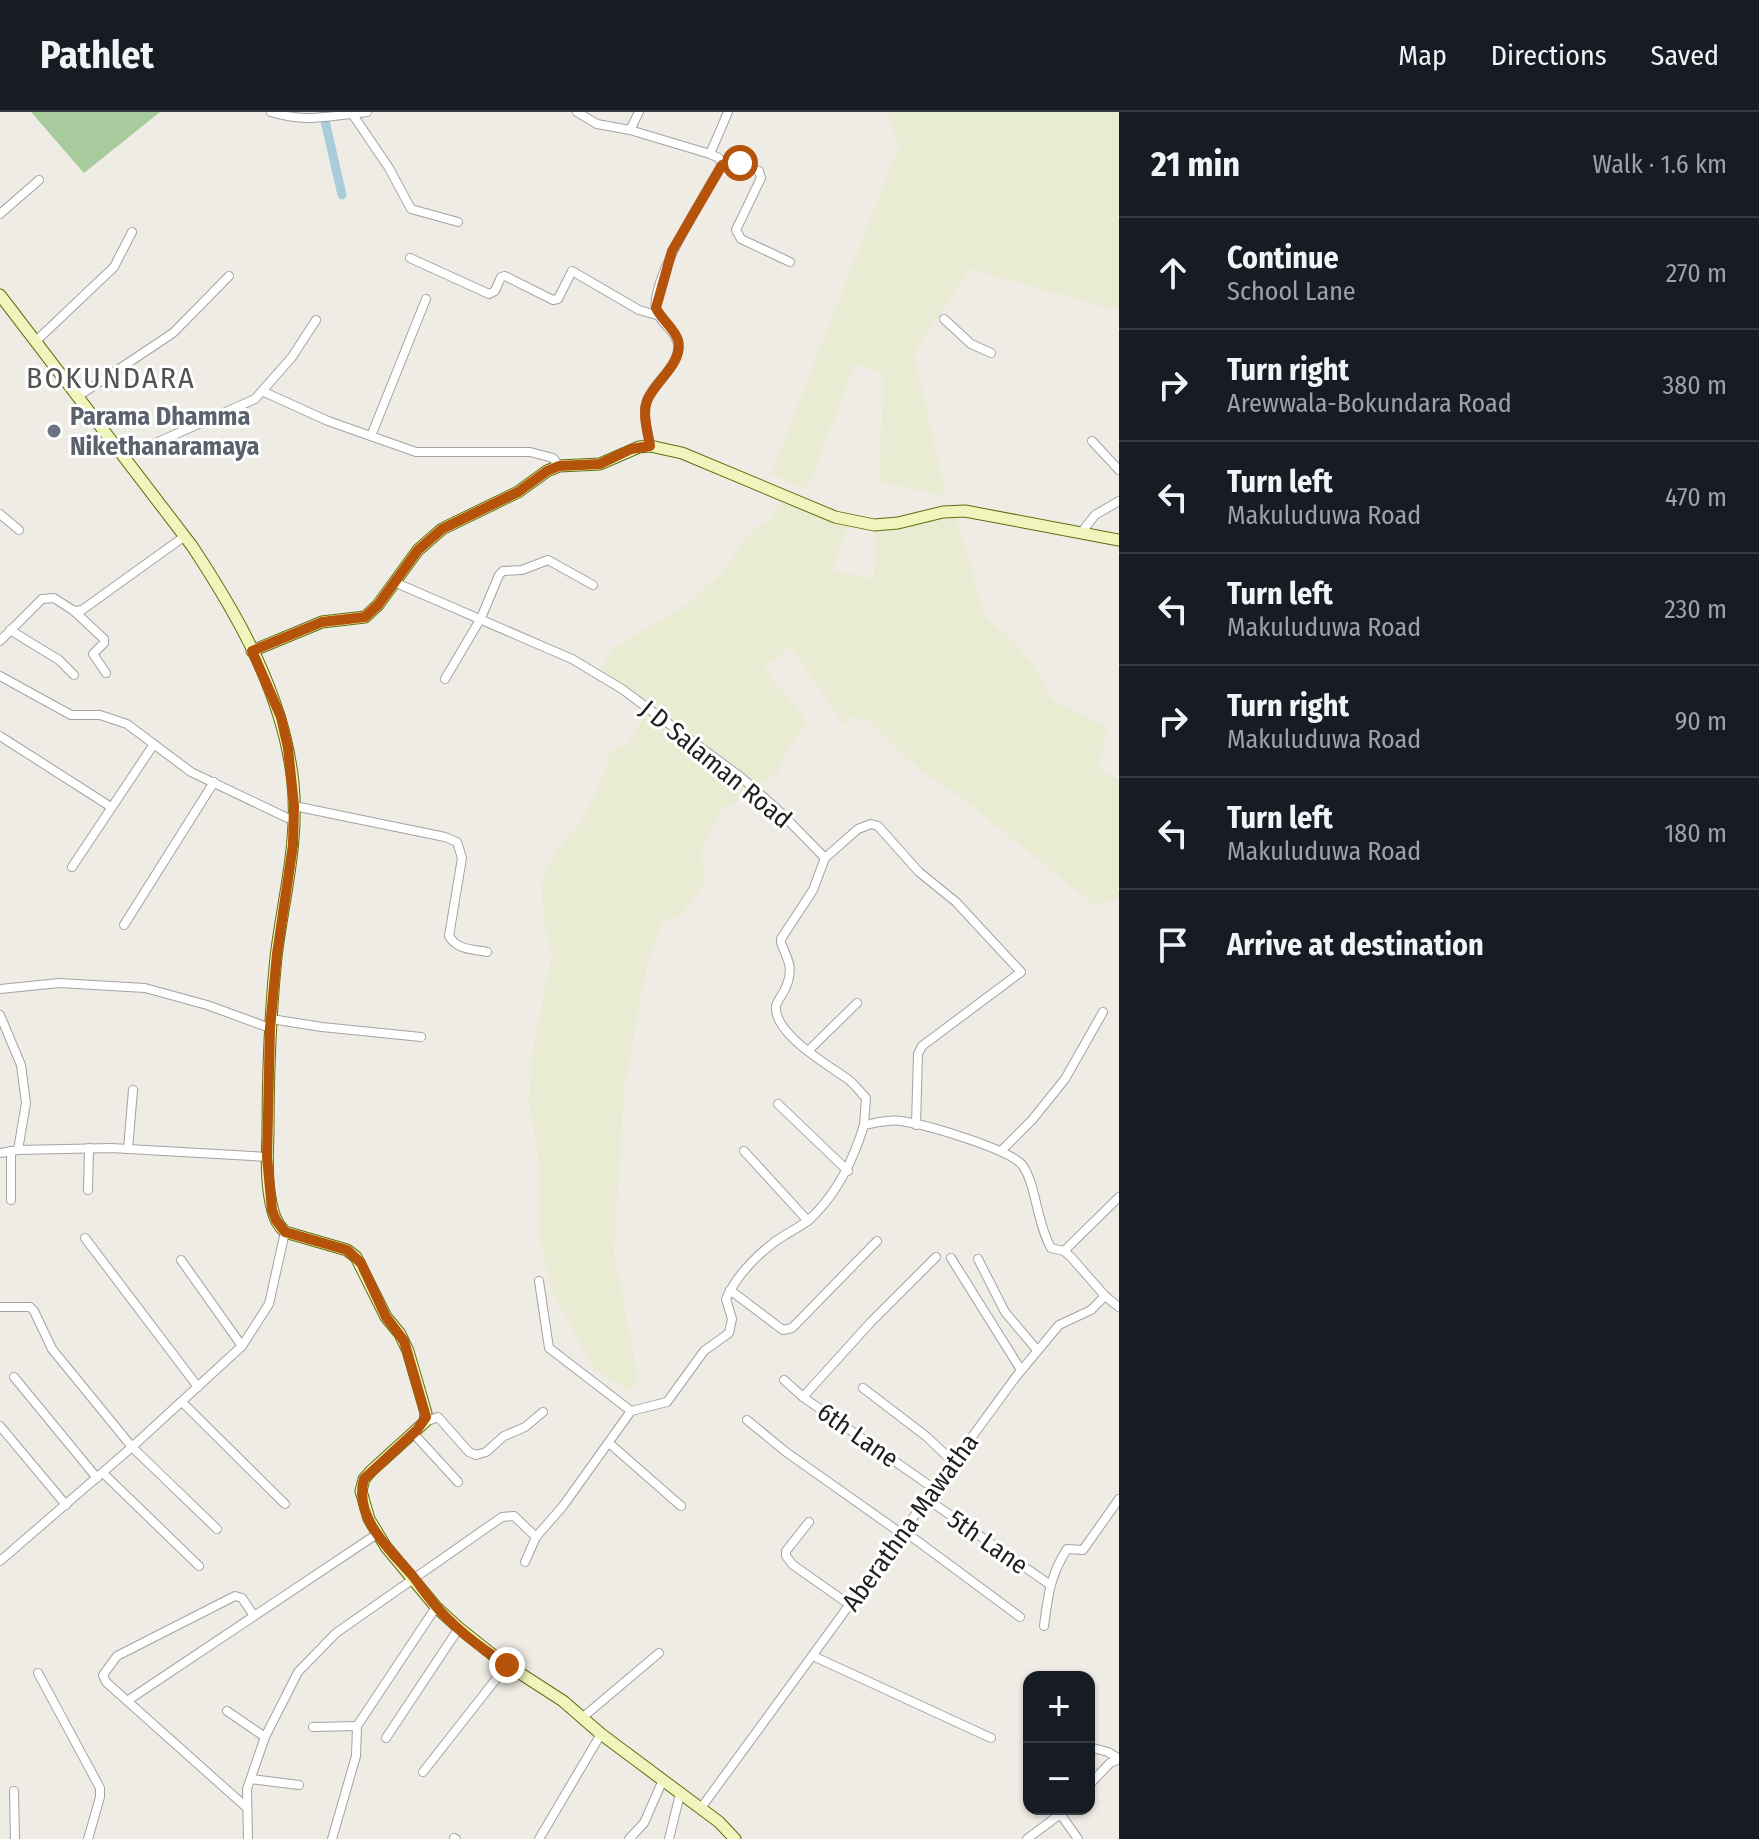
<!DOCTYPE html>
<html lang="en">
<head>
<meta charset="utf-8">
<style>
  body { margin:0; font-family:"Fira Sans Condensed",sans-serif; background:#242831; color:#f1f3f6 }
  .controls { position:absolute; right:24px; bottom:24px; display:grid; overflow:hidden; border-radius:16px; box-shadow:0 2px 6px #0004 }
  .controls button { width:72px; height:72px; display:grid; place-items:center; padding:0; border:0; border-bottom:2px solid #363941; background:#171b24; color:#f1f3f6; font:40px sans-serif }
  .stop { position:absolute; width:24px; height:24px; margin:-18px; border:6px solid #b45309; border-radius:50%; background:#fff }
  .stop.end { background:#b45309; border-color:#fff; box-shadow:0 2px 8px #0008 }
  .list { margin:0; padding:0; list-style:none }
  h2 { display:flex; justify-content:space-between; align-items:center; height:104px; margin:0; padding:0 32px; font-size:34px }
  h2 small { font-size:26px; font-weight:400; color:#9ea1a6 }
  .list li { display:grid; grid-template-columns:52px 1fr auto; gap:24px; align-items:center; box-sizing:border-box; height:112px; padding:0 32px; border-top:2px solid #363941 }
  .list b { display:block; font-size:30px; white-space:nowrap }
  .list p { margin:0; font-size:26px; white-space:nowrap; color:#9ea1a6 }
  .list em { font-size:26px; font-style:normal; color:#9ea1a6 }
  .icon { flex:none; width:44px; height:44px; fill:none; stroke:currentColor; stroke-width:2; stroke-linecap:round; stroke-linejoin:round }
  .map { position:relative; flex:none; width:1119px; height:1727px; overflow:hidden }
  header { display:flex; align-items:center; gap:48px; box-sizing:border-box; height:112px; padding:0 40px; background:#171b24; border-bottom:2px solid #363941 }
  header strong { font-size:38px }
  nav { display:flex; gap:44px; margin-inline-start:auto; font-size:28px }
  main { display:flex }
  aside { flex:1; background:#171b24 }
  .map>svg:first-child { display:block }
</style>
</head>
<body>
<header>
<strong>Pathlet</strong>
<nav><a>Map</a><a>Directions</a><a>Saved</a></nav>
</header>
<main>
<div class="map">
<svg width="1119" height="1727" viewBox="0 0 1119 1727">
  <rect width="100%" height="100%" fill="#efece5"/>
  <g fill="#e9ecd2">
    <path d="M888 0H1119V199L970 157 914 241 946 384 879 370 884 262 855 252 807 378 771 362 899 34Z"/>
    <path d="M783 383 850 410 833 458 874 467 876 417 955 402 986 506 1012 528 1035 555 1053 588 1108 616 1098 656 1119 669V785L1095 794 962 686 919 657 868 609 853 605 844 613 790 535 764 555 808 611 786 638 778 661 720 700 701 739 706 769 681 803 663 808 648 848 624 977 614 1142 638 1265 631 1280 593 1256 553 1181 539 1125V1050L529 991 533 937 552 842 544 811 541 771 555 740 583 707 605 660 610 640 619 635H626L648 597 596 564 614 536 686 493 720 463 750 421 771 407Z"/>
  </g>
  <path fill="#a8cb9d" d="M31 0H160L84 61Z"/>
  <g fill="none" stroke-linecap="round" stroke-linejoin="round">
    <path stroke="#a9ccda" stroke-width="9" d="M323 0 342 83"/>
    <defs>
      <g id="street">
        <path d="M271 0C304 11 333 4 367 0"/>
        <path d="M351 0 389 56 411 97 458 110"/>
        <path d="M577 0 597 12 630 18 710 42 719 46 722 53C706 81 650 168 656 197 660 214 680 219 678 239 674 261 647 274 645 297 644 309 648 322 650 334"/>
        <path d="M630 18 639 0"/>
        <path d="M710 42 728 0"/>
        <path d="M722 53 740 51 759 59 761 66 736 118 741 127 790 150"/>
        <path d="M0 102 39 68"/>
        <path d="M410 146 489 182 495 179 501 165 505 164 553 188 558 187 572 159 639 198 660 204"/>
        <path d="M944 207 971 232 991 241"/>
        <path d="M36 229 114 155 132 120"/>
        <path d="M264 280 328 309 416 340H530L553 346 559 354"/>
        <path d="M77 285 173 221 229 164"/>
        <path d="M371 324 426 187"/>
        <path d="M1092 329 1119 358"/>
        <path d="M124 345 255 287 292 245 316 208"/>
        <path d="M0 402 19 418"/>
        <path d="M1081 421 1095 403 1119 389"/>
        <path d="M394 470 572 547 622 577 742 666 778 698 825 746 813 778 781 827V831C789 849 794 858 785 877 783 882 777 889 776 894 773 922 830 954 849 968 855 973 860 980 866 986L864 1013"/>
        <path d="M74 499 104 527V531L93 542 106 561"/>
        <path d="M10 518 59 548 74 563"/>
        <path d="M0 529 42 487 54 486 74 499 82 498 185 424"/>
        <path d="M0 564 71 603H100L127 612 191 660 294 709"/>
        <path d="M445 567 481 506 499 463 503 459 522 458 548 448 593 473"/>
        <path d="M0 624 111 695"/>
        <path d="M294 694 445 725 457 730 462 746 449 824C457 838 472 837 487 840"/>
        <path d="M825 746 858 717 871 712 878 714 919 760 956 790 1021 860 922 934 918 942 916 1013"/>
        <path d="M72 755 154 632"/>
        <path d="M124 813 214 670"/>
        <path d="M0 877 59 871 145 876 207 893 270 916"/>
        <path d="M0 903 21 953 26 991 18 1038"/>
        <path d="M271 907 322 915 421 925"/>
        <path d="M808 939 857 891"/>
        <path d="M778 992 848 1059"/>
        <path d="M128 1037 133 978"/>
        <path d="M11 1039V1088"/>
        <path d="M744 1039 808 1109"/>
        <path d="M1001 1039 1032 1008 1065 967 1103 900"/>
        <path d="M0 1041 18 1038 111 1036 267 1045"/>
        <path d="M88 1078 89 1036"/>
        <path d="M85 1126 198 1275"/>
        <path d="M1064 1139 1119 1085"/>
        <path d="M951 1146 1021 1258"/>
        <path d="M978 1147 1005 1200 1037 1238"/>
        <path d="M181 1148 242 1234"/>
        <path d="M539 1169 549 1236 631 1299"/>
        <path d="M730 1178 783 1218 792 1216 877 1129"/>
        <path d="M1105 1184 1119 1195"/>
        <path d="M0 1195H30L34 1199 52 1237 132 1335 217 1417"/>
        <path d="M14 1265 97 1366"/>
        <path d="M784 1268 803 1285 933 1376"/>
        <path d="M863 1276 927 1325 953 1350"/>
        <path d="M803 1285 871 1210 936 1145"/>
        <path d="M182 1290 285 1392"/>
        <path d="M747 1308 786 1340 902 1422"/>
        <path d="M425 1310 438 1305 469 1340 476 1343 486 1340 504 1324 525 1315 543 1300"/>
        <path d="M0 1314 66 1393"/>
        <path d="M414 1322 458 1370"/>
        <path d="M609 1331 681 1394"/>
        <path d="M103 1361 199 1454"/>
        <path d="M927 1387 1049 1472"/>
        <path d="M809 1410 786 1439V1444L793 1453 850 1493"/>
        <path d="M904 1419 1020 1505"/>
        <path d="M0 1449 132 1335 242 1234 269 1192 285 1120"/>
        <path d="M525 1450 536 1425 563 1394 631 1299 667 1290 704 1239 729 1221 732 1207 726 1187C737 1162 762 1137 785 1123 797 1116 807 1111 816 1101 840 1076 854 1046 864 1013 876 1011 889 1007 901 1009 924 1012 1011 1037 1023 1054 1036 1073 1037 1112 1051 1136L1064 1139 1071 1145 1105 1184 1091 1198 1059 1213 1015 1266 701 1696"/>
        <path d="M1044 1514C1048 1483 1050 1464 1067 1437L1083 1438 1119 1387"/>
        <path d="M813 1544 991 1626"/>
        <path d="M38 1561 100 1676V1685L88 1727"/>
        <path d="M127 1589 377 1422"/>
        <path d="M227 1599 265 1625"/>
        <path d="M582 1606 659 1541"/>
        <path d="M313 1615 357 1614"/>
        <path d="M386 1626 459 1516"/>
        <path d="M1089 1635 1108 1640 1118 1646"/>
        <path d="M423 1660 507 1553"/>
        <path d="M251 1667 299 1673"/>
        <path d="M1089 1673 1110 1651 1119 1647"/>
        <path d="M14 1679 15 1727"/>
        <path d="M246 1695 106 1570 103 1563 117 1544 235 1484 242 1486 254 1504"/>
        <path d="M1061 1703 1078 1727"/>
        <path d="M454 1726 456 1727"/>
        <path d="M248 1727 247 1677 265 1625 298 1560 336 1521 502 1405 514 1404 536 1425"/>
        <path d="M332 1727 356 1644 357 1614 436 1495"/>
        <path d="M539 1727 601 1622"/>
        <path d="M629 1727 644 1711 662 1670"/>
        <path d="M669 1727 680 1682"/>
        <path d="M1027 1727 1067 1697"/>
      </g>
      <g id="secondary">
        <path d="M0 183 192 434C239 505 284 584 293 671 299 731 283 787 276 845 270 904 268 962 268 1021 267 1046 266 1075 273 1099 275 1108 279 1114 285 1120L347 1138 356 1145 386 1205 400 1222 408 1239 426 1301 425 1310 371 1359 364 1367 361 1379 369 1407 386 1435 436 1495 459 1516 498 1547 563 1589 601 1622 719 1710 735 1727"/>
        <path d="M252 539 322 510 365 505 378 493 418 438 442 417 518 380 547 359 559 354 600 352 639 335 650 334 682 341 835 405 874 413 898 411 943 400 965 399 1119 428"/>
      </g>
    </defs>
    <use href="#street" stroke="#a3a3a3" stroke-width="10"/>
    <use href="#secondary" stroke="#5f6f0c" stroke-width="13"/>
    <use href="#street" stroke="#fff" stroke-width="8"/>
    <use href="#secondary" stroke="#f0f5bd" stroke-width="11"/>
  </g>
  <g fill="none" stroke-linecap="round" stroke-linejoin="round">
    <path stroke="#b45309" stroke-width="10" d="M507 1553C482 1537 454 1516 435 1493 427 1484 420 1473 412 1463 390 1438 353 1405 364 1367L417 1318 426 1305 404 1229 386 1205 361 1151 347 1138 285 1120 276 1108 272 1098 267 1045 270 916 277 842 293 733 294 694 288 636 281 605 252 539 322 510 365 505 378 493 418 438 442 417 518 380 547 359 559 354 600 352 631 337 650 334C648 320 642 302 647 289 655 269 684 251 678 228 674 216 661 207 656 196L672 139 722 53 740 51"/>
  </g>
  <circle fill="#6b7280" stroke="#fff" stroke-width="3" cx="54" cy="319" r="8"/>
  <g text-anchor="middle" stroke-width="6" stroke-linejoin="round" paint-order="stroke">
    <g font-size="26" font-weight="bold" fill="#5b616d" stroke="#fff" text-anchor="start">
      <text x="70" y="313">Parama Dhamma<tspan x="70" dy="30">Nikethanaramaya</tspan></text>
    </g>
    <g font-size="26" fill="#1f1f1f" stroke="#fff">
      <text transform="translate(716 652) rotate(39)" y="9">J D Salaman Road</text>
      <text transform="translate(858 1323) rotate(35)" y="9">6th Lane</text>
      <text transform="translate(910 1410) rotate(-54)" y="9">Aberathna Mawatha</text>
      <text transform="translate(988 1430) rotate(35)" y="9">5th Lane</text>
    </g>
    <g font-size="30" letter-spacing="2" fill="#525252" stroke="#fff">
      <text x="111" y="276">BOKUNDARA</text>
    </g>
  </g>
</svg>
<div class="controls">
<button>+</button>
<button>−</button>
</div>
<div class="stop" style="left:740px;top:51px"></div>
<div class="stop end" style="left:507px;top:1553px"></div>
</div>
<aside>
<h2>21 min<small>Walk · 1.6 km</small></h2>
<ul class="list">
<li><svg class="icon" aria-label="ahead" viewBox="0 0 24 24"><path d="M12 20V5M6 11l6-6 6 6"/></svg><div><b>Continue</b><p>School Lane</p></div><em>270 m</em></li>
<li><svg class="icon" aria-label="right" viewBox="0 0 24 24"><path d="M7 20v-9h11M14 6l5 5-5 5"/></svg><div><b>Turn right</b><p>Arewwala-Bokundara Road</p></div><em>380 m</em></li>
<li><svg class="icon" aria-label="left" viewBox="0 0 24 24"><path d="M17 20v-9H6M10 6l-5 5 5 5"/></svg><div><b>Turn left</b><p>Makuluduwa Road</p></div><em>470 m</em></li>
<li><svg class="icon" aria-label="left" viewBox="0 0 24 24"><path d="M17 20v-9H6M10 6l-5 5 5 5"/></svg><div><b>Turn left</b><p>Makuluduwa Road</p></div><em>230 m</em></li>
<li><svg class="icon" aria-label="right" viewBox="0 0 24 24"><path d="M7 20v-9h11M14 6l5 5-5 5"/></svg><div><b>Turn right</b><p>Makuluduwa Road</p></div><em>90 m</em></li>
<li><svg class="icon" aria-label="left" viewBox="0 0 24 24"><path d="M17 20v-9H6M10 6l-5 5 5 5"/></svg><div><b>Turn left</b><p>Makuluduwa Road</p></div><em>180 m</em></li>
<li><svg class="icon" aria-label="arrive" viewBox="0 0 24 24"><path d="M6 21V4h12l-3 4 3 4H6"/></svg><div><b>Arrive at destination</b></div></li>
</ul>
</aside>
</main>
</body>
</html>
